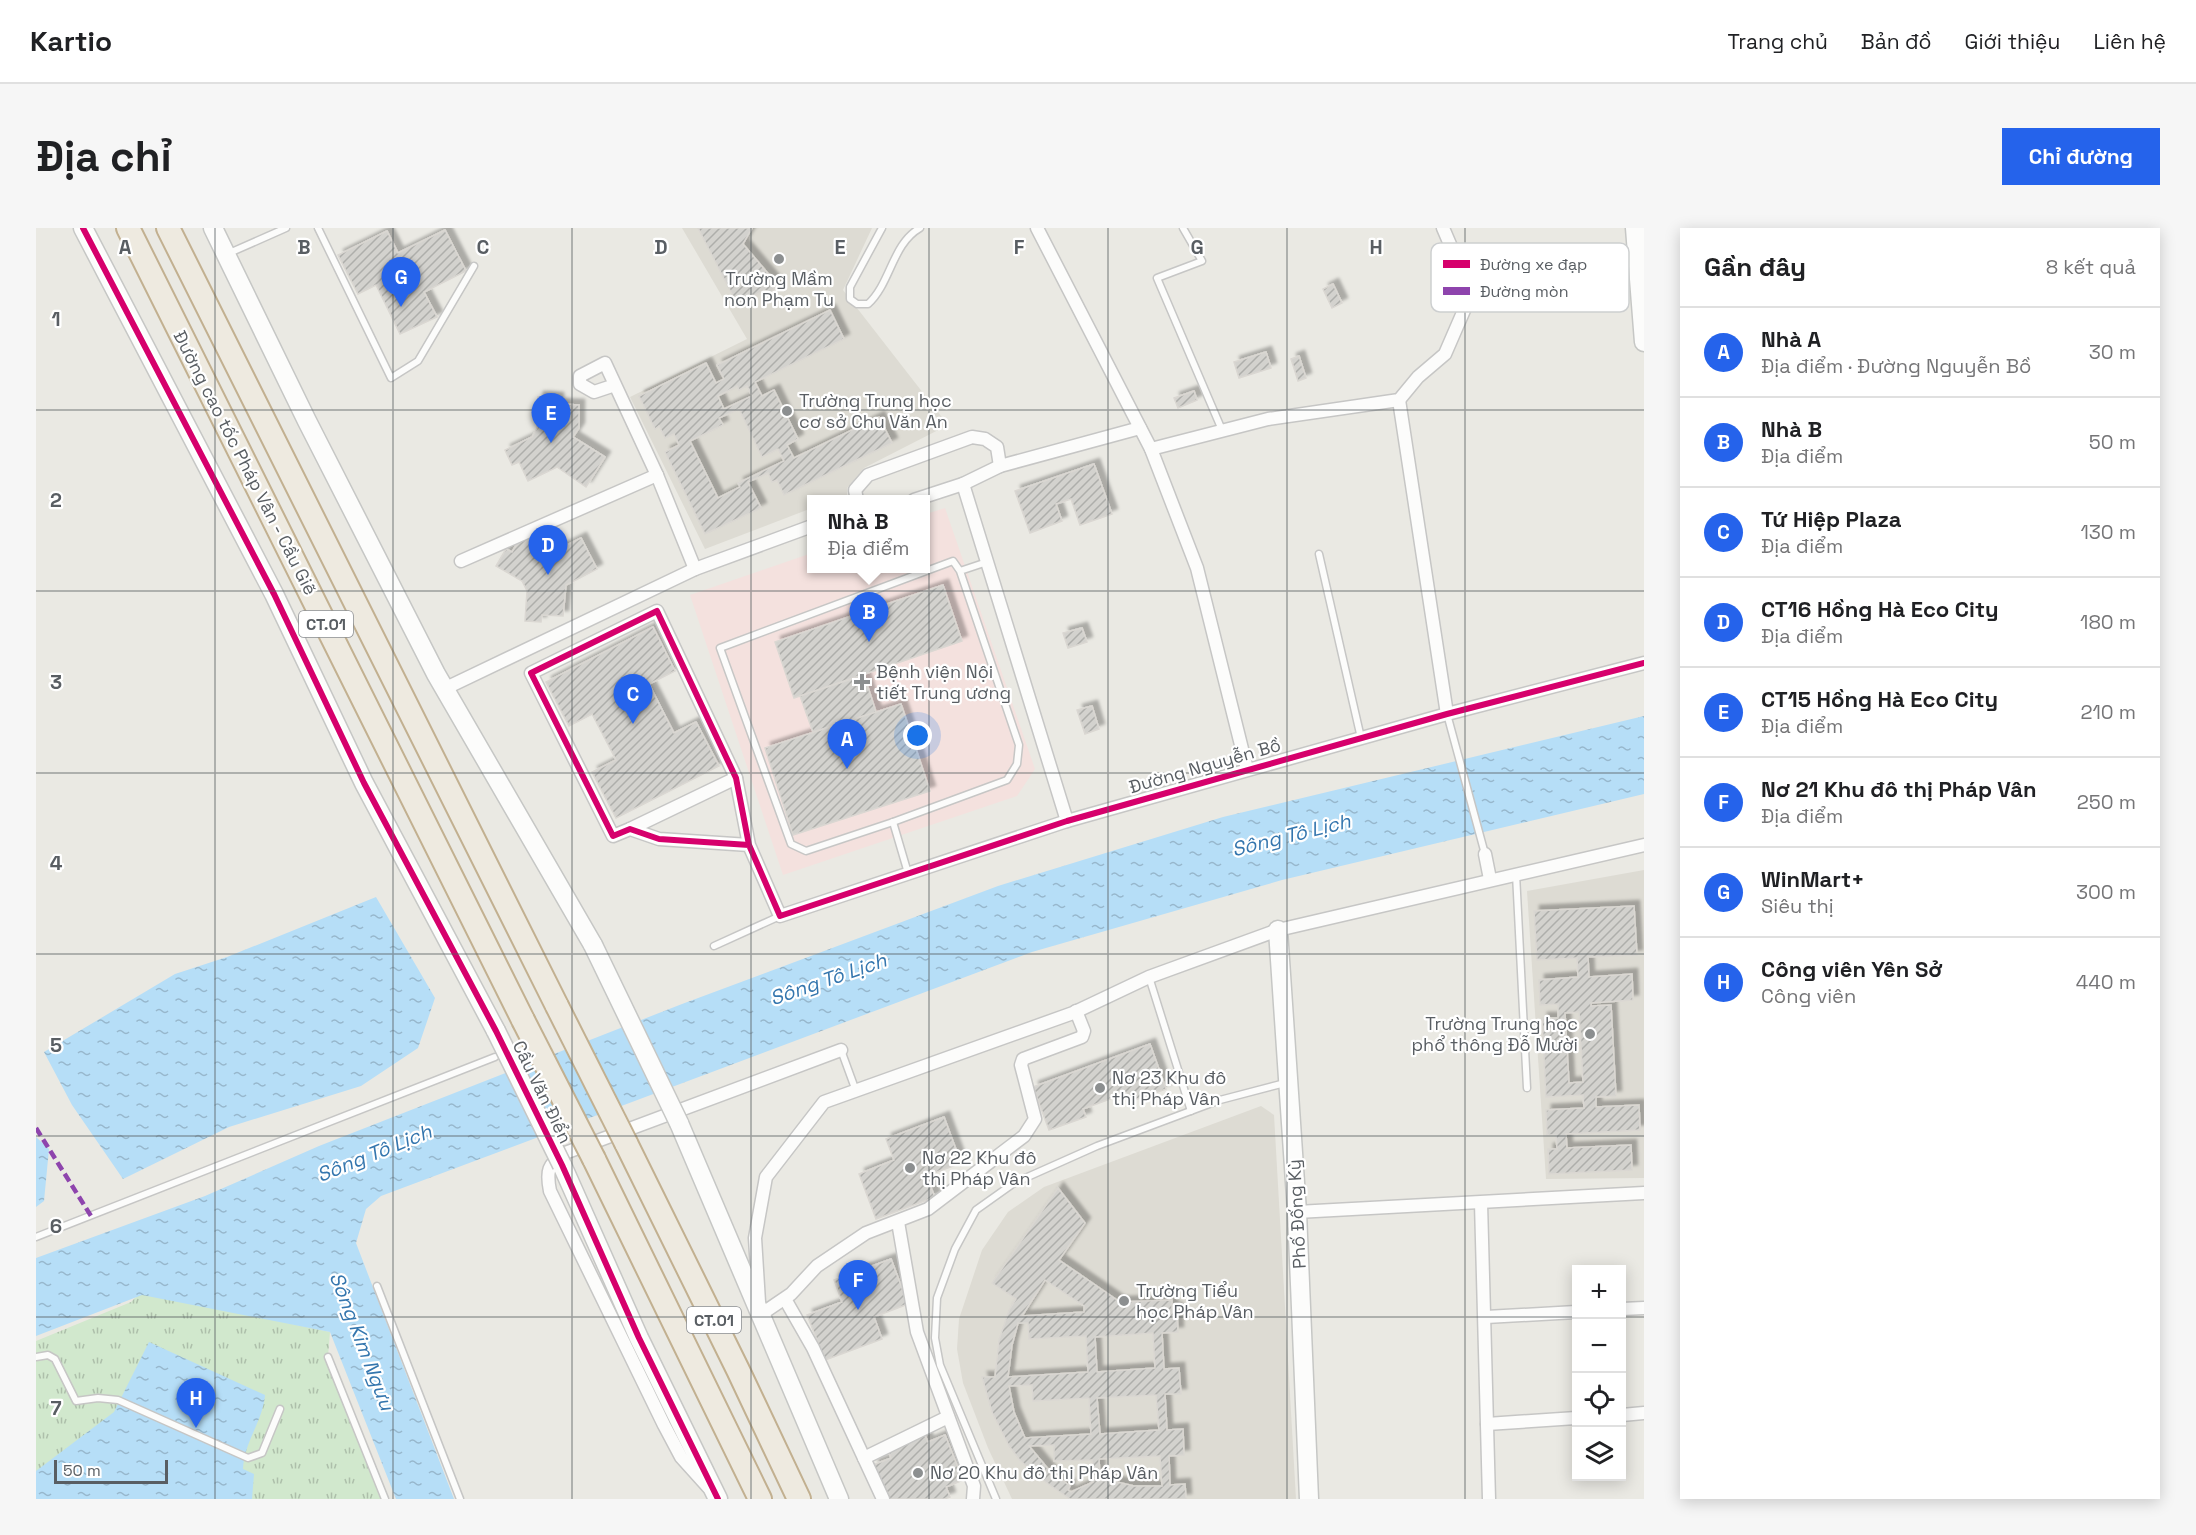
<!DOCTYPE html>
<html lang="vi">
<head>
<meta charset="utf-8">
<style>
  body { margin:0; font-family:"Space Grotesk",sans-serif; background:#f6f6f6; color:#202124 }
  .controls { position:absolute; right:18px; bottom:18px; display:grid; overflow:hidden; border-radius:0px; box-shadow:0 3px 15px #0003 }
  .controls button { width:54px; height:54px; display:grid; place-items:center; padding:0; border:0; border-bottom:2px solid #e0e0e0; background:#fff; color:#202124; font:30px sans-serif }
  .scale { position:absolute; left:18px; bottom:15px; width:114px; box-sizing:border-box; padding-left:6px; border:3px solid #595e63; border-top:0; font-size:16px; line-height:21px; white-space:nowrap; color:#595e63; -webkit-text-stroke:4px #fff; paint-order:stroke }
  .you { position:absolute; left:882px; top:508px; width:21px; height:21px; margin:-15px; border:4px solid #fff; border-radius:50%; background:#1a73e8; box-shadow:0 0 0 9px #1a73e833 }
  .badge { display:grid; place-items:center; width:39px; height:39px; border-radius:50%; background:#2563eb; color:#fff; font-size:20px; font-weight:700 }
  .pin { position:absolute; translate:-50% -50px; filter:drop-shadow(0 2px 3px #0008) }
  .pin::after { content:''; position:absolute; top:32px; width:21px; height:18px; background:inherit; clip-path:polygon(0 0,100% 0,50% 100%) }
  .popup { position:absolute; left:771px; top:267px; width:123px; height:78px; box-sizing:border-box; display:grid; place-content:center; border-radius:0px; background:#fff; filter:drop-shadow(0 2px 4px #0005); font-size:20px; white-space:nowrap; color:#757577 }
  .popup b { font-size:22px; color:#202124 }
  .popup::after { content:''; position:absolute; left:50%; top:100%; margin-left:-12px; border:12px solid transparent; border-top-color:#fff }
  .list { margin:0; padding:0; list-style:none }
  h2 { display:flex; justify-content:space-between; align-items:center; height:78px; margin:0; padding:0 24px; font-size:26px }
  h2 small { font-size:20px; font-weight:400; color:#757577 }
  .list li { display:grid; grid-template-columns:39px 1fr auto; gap:18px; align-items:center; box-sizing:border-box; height:90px; padding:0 24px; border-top:2px solid #e0e0e0 }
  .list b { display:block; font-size:22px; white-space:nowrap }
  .list p { margin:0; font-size:20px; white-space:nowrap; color:#757577 }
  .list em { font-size:20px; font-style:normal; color:#757577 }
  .icon { flex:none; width:33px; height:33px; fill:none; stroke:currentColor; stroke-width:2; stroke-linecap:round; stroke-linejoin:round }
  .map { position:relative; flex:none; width:1608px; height:1271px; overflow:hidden; border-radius:0px }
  header { display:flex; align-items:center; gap:36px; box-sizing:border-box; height:84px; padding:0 30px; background:#fff; border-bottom:2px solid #e0e0e0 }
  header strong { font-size:28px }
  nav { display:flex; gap:33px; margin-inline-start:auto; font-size:21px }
  .intro { display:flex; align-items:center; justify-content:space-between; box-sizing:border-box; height:144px; padding:0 36px }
  h1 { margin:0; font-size:42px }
  .button { padding:15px 27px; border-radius:0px; background:#2563eb; color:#fff; font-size:21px; font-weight:700 }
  main { display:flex; gap:36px; padding:0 36px }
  aside { flex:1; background:#fff; border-radius:0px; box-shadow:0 3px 15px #0003 }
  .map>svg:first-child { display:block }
</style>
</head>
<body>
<header>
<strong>Kartio</strong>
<nav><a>Trang chủ</a><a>Bản đồ</a><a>Giới thiệu</a><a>Liên hệ</a></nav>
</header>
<div class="intro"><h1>Địa chỉ</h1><a class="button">Chỉ đường</a></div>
<main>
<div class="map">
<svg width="1608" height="1271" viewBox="0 0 1608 1271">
  <defs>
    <pattern id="grass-tufts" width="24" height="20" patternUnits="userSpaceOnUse" patternTransform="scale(1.5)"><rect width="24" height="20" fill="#d1e8cd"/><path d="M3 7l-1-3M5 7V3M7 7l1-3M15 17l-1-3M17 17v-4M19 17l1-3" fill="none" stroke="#adbfaa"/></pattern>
    <pattern id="water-ripples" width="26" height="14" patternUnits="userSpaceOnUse" patternTransform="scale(1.5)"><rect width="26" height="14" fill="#b6def7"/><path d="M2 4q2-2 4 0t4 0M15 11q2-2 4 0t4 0" fill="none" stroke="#97b7cc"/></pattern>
    <pattern id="building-hatch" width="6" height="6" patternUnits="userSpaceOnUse" patternTransform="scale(1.5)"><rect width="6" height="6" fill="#d3d2ce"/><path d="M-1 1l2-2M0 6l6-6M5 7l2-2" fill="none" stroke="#aeaeab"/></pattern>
    <filter id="shadow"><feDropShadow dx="5.5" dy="-5.5" stdDeviation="1.5" flood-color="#0004"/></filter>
  </defs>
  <rect width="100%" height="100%" fill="#eae9e3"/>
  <g fill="#dddbd3">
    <path d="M646 0H836L807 62 912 197 828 240 811 260V267L800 271 776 272V280L669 321 594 169 711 111Z"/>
    <path d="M1608 642V950L1510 951 1491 663Z"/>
    <path d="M1225 878 1238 887 1260 1271H976L952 1220 927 1155 921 1121 923 1091 946 1022 972 984 1008 959Z"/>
  </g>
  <path fill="#f4e1de" d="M909 280 999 541 981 568 747 647 654 367 776 325V340H890V286Z"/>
  <path fill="url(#grass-tufts)" d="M105 1064 294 1104 292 1129 349 1271H0V1113L95 1074Z"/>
  <g fill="url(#water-ripples)">
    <path d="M1608 488V566L1246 652 996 724 345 968 330 981 320 1015 418 1271H360L294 1104 106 1067 0 1108V1030L169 968 283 918 646 776 962 658 1187 589Z"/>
    <path d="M340 669 399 770 382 820 325 858 193 899 87 951 36 877 8 824 139 746 191 729Z"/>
    <path d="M0 909 13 921 8 973 0 979Z"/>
    <path d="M113 1114 229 1167C227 1193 208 1214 207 1241L218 1246 216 1271H0V1243L78 1184Z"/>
  </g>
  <g fill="url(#building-hatch)" stroke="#dad7d2" stroke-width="1.5" fill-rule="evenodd" filter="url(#shadow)">
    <path d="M662 0H716L707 16 741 56 735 65 728 62 702 78Z"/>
    <path d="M409 2 430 43 388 64 401 89 364 106 340 57 322 66 302 27 351 3 362 25Z"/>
    <path d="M1297 56 1306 75 1296 80 1287 61Z"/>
    <path d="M794 82 808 111 719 154 726 168 738 162 762 211 751 217 758 230 843 189 856 215 748 267 741 252 736 254 732 245 712 254 725 280 669 306 629 224 643 217 638 206 629 210 623 198 619 201 603 168 670 135 680 155 688 151 681 137ZM701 158 703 162 711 158 716 168 688 181 682 168ZM703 181 726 229 742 221 748 233 702 255 704 259 682 270 654 213 687 197 683 190Z"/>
    <path d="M1230 124 1235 140 1203 150 1198 134Z"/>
    <path d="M1263 128 1270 150 1262 153 1255 131Z"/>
    <path d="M1158 163 1161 172 1142 180 1138 170Z"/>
    <path d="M502 169 522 170V176L543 177V200L537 209 569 229 550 259 521 239 492 253 483 234 476 237 469 222 496 209 501 200Z"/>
    <path d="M1058 236 1076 286 1044 297 1035 271 1020 276 1026 293 994 305 979 263Z"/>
    <path d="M487 306 507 318 511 327 545 310 561 341 530 357 527 388 506 387 505 394 489 393 491 363 486 353 460 338 470 321 476 324Z"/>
    <path d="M907 357 926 413 758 470 739 414Z"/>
    <path d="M617 399 639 443 613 456 638 505 660 494 683 538 580 590 556 544 580 532 556 486 533 498 510 454Z"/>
    <path d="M1046 400 1051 414 1032 420 1027 405Z"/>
    <path d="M828 447 840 484 777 504 764 468Z"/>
    <path d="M865 476 894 563 757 607 729 520Z"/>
    <path d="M1056 478 1063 501 1049 506 1041 482Z"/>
    <path d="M1598 678 1601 727 1552 729 1553 749 1596 746 1597 772 1555 775V778L1575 777 1580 868 1560 869V879L1603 877 1604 902 1530 906 1531 920 1595 917 1596 942 1513 946 1512 921H1521L1520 907H1511L1510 882 1548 880 1547 867 1510 869 1506 790H1522V776L1504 777 1503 752 1542 749 1541 730 1501 732 1498 683ZM1543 784 1547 854 1533 855 1529 785Z"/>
    <path d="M1114 816 1130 861 1093 874 1090 865 1047 881 1050 889 1013 902 997 859Z"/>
    <path d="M908 889 925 935 890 948 899 969 840 991 823 946 858 932 850 911Z"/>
    <path d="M1022 960 1049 995 1023 1032 1084 1074 1136 1072V1080H1141L1142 1104 1126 1105 1128 1141 1143 1140 1145 1166H1129L1131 1202 1147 1201 1148 1227 1133 1228 1134 1257 1149 1256 1150 1271H1034L998 1246 983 1231 973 1218 956 1184 946 1149H959L963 1112 973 1082 980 1071 956 1055ZM1009 1052 1048 1078V1084L986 1088ZM982 1095H992L993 1111 1050 1108 1052 1144 972 1149 976 1117ZM1117 1105 1119 1140 1061 1144 1059 1109ZM996 1157 997 1173 1053 1170 1055 1206 989 1210 978 1184 973 1158ZM1120 1167 1123 1202 1064 1206 1061 1170ZM1018 1217V1233L1056 1232 1057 1254 1035 1264 1032 1262 1034 1258 1013 1242 993 1218ZM1124 1228 1126 1258H1098L1064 1250 1063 1231Z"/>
    <path d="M855 1031 872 1076 838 1089 846 1111 789 1132 771 1087 806 1074 798 1052Z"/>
    <path d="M888 1205 892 1214 909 1207 927 1252 910 1259 914 1269 908 1271H851L837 1237 855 1230 851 1220Z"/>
  </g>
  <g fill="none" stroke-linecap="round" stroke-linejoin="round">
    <defs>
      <g id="lane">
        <path d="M282 0 355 150 382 133 438 38"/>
        <path d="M846 0 814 59V71L821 76H832C855 55 856 16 884 0"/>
        <path d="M1147 0 1166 33 1121 50 1186 202"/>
        <path d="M191 26 250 0"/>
        <path d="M1283 326 1325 510"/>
        <path d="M924 343 917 333 684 420 755 616 770 623 857 594 971 552 981 536 983 517 924 343 951 334"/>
        <path d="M1411 486 1449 626"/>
        <path d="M857 594 872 645"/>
        <path d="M1480 646 1491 860"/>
        <path d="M678 718 744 688"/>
        <path d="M1113 749 1155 883"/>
        <path d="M805 822 820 863"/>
        <path d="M0 1009 459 829"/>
        <path d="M341 1058 424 1271"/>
        <path d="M0 1129 12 1127 19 1131 40 1173 62 1170 82 1172 212 1230 226 1225 244 1181"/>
        <path d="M292 1129 349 1271"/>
        <path d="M960 1271 904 1137 899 1110 901 1070 919 1021 940 982 978 955 1061 918 1184 872 1249 855"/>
      </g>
      <g id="street">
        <path d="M1001 0 1115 221 1161 340 1211 541"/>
        <path d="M579 157 558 164 544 156V148L569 135 621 247 659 341"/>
        <path d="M1363 172 1411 486"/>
        <path d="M1115 221 1232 191 1363 172 1382 149 1409 126 1432 73 1431 56 1407 0"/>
        <path d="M927 256 1031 593"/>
        <path d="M821 272 819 262 832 247 936 209 949 211 961 219 964 238"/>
        <path d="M878 272 927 256 964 238 1104 200"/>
        <path d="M425 333 621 247"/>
        <path d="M410 460 659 341 776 298"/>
        <path d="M594 601 700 550"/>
        <path d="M713 617 623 611 594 601 577 608 495 445 621 383 700 550 713 617 744 688 1031 593 1411 486 1608 435"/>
        <path d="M1449 626 1454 651"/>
        <path d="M1445 975 1453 1271"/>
        <path d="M1261 984 1608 965"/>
        <path d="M862 994 881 1104 938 1258 937 1271"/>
        <path d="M749 1071 777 1120 847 1271"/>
        <path d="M723 1074 719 1010 730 949 788 874 1037 785 1113 749 1242 702 1608 617"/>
        <path d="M1586 1081 1608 1080"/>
        <path d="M724 1087 755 1066 781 1038 830 1005 892 981 988 908 999 891 985 837 987 831 1046 809 1048 803 1040 783"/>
        <path d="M1450 1089 1540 1084"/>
        <path d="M1586 1187 1608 1185"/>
        <path d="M1451 1196 1540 1190"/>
        <path d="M828 1230 912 1189"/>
        <path d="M672 1259 645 1229 628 1197 514 963C510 943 512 936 529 925L805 822"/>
      </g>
      <g id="secondary">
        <path d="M47 0 238 366 328 555 460 803"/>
        <path d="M177 0 271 193 400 446 557 717"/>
        <path d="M1599 0 1608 114"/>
        <path d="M1242 702 1261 984 1273 1271"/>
        <path d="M643 895 803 1271"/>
        <path d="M526 937 603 1110 682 1271"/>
      </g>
      <g id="highway">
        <path d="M92 0 487 792"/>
        <path d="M132 0 521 778"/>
        <path d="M590 915 702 1142 763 1271"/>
        <path d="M558 931 724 1271"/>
      </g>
    </defs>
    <use href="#lane" stroke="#c6c6c5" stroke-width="9"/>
    <use href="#street" stroke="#c6c6c5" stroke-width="15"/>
    <use href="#secondary" stroke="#c6c7c5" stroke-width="21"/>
    <use href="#highway" stroke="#c2b090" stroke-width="26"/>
    <use href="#lane" stroke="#fcfcfb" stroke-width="6"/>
    <use href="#street" stroke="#fcfcfb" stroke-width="12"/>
    <use href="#secondary" stroke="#fcfcfb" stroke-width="18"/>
    <use href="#highway" stroke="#eeeae0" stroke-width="22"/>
    <defs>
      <g id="secondary-bridge">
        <path d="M557 717 643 895"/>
        <path d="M460 803 526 937"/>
      </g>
      <g id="highway-bridge">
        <path d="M521 778 590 915"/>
        <path d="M487 792 558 931"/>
      </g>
    </defs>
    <use href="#secondary-bridge" stroke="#c6c7c5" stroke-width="21" stroke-linecap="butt"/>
    <use href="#highway-bridge" stroke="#c2b090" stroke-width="26" stroke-linecap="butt"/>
    <use href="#secondary-bridge" stroke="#fcfcfb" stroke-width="18"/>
    <use href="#highway-bridge" stroke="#eeeae0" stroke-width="22"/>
    <path stroke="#8e44ad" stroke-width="4.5" stroke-dasharray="9 4.5" stroke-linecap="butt" d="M0 900 55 988"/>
    <defs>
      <g id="cycleway">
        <path d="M47 0 238 366 328 555 460 803 526 937 603 1110 682 1271"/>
        <path d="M713 617 623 611 594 601 577 608 495 445 621 383 700 550 713 617 744 688 1031 593 1411 486 1608 435"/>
      </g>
    </defs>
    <use href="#cycleway" stroke="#fff" stroke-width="10"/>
    <use href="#cycleway" stroke="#d6006c" stroke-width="6"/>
  </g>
  <path fill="none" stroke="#595e63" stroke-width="1.5" stroke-opacity="0.55" d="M179 0V1271M357 0V1271M536 0V1271M715 0V1271M893 0V1271M1072 0V1271M1251 0V1271M1429 0V1271M0 182H1608M0 363H1608M0 545H1608M0 726H1608M0 908H1608M0 1089H1540M1586 1089H1608"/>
  <g fill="#8c8f90" stroke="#fff" stroke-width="2">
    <circle cx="743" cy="31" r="6"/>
    <circle cx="751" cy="183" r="6"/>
    <path d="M823 445h6v6h6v6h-6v6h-6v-6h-6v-6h6z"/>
    <circle cx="1554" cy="806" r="6"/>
    <circle cx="1064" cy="860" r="6"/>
    <circle cx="874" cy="940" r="6"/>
    <circle cx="1088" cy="1073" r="6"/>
    <circle cx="882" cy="1245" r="6"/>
  </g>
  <g text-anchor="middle" stroke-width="4.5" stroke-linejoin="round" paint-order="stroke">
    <g fill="#fff" stroke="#8b8e92" stroke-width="1.5">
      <rect x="263" y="383" width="54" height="26" rx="4.5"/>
      <rect x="651" y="1079" width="54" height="26" rx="4.5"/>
    </g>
    <g font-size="16" font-weight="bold" fill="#595e63">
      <text x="290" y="402">CT.01</text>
      <text x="678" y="1098">CT.01</text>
    </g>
    <g font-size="18" fill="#595e63" stroke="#fff" text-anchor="start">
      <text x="743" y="57" text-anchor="middle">Trường Mầm<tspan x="743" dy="21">non Phạm Tu</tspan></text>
      <text x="763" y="179">Trường Trung học<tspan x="763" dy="21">cơ sở Chu Văn An</tspan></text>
      <text x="840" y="450">Bệnh viện Nội<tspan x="840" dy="21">tiết Trung ương</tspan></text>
      <text x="1542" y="802" text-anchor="end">Trường Trung học<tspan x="1542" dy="21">phổ thông Đỗ Mười</tspan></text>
      <text x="1076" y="856">Nơ 23 Khu đô<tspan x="1076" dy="21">thị Pháp Vân</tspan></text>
      <text x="886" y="936">Nơ 22 Khu đô<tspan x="886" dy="21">thị Pháp Vân</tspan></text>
      <text x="1100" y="1069">Trường Tiểu<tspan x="1100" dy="21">học Pháp Vân</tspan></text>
      <text x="894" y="1251">Nơ 20 Khu đô thị Pháp Vân</text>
    </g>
    <g font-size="18" fill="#595e63" stroke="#fff">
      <text transform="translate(209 235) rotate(63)" y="6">Đường cao tốc Pháp Vân - Cầu Giẽ</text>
      <text transform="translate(1169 538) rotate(-16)" y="6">Đường Nguyễn Bồ</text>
      <text transform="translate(506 864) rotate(64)" y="6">Cầu Văn Điển</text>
      <text transform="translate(1261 986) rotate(-93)" y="6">Phố Đống Kỳ</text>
    </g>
    <g font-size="20" font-style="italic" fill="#3476ae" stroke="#fff">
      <text transform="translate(1255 607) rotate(-14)" y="7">Sông Tô Lịch</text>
      <text transform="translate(792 751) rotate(-19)" y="7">Sông Tô Lịch</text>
      <text transform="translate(338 925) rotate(-22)" y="7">Sông Tô Lịch</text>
      <text transform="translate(326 1113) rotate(69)" y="7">Sông Kim Ngưu</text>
    </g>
  </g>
  <rect x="1395" y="15" width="198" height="69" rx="9" fill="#fff" stroke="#cdcfd0" stroke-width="1.5"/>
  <rect x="1407" y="32" width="27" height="8" fill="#d6006c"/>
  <rect x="1407" y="59" width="27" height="8" fill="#8e44ad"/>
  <g font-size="16" fill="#595e63">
    <text x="1444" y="42">Đường xe đạp</text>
    <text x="1444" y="69">Đường mòn</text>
  </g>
  <g font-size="20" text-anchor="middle" font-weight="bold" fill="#595e63" stroke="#fff" stroke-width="4.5" stroke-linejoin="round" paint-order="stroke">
    <text x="89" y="26">A</text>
    <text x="268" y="26">B</text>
    <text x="447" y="26">C</text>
    <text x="625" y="26">D</text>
    <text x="804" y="26">E</text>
    <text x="983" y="26">F</text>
    <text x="1161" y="26">G</text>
    <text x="1340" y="26">H</text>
    <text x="20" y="98">1</text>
    <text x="20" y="279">2</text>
    <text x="20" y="461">3</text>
    <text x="20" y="642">4</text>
    <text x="20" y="824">5</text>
    <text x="20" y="1005">6</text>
    <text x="20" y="1187">7</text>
  </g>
</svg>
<div class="controls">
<button>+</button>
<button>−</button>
<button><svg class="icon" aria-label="locate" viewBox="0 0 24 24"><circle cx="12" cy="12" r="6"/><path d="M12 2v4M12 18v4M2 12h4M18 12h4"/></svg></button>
<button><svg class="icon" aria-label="layers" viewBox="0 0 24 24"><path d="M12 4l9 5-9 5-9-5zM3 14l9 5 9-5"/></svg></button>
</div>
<div class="scale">50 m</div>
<div class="you"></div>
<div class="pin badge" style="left:811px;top:541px">A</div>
<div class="pin badge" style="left:833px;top:414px">B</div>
<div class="popup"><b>Nhà B</b>Địa điểm</div>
<div class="pin badge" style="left:597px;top:496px">C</div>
<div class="pin badge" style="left:512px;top:347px">D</div>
<div class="pin badge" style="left:515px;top:215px">E</div>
<div class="pin badge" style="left:822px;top:1082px">F</div>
<div class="pin badge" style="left:365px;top:79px">G</div>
<div class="pin badge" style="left:160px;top:1200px">H</div>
</div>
<aside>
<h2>Gần đây<small>8 kết quả</small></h2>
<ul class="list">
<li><span class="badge">A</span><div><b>Nhà A</b><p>Địa điểm · Đường Nguyễn Bồ</p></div><em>30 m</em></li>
<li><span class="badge">B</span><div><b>Nhà B</b><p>Địa điểm</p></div><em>50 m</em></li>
<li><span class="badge">C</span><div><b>Tứ Hiệp Plaza</b><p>Địa điểm</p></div><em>130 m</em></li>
<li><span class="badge">D</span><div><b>CT16 Hồng Hà Eco City</b><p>Địa điểm</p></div><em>180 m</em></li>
<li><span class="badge">E</span><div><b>CT15 Hồng Hà Eco City</b><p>Địa điểm</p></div><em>210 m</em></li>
<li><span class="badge">F</span><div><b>Nơ 21 Khu đô thị Pháp Vân</b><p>Địa điểm</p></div><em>250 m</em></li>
<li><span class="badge">G</span><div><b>WinMart+</b><p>Siêu thị</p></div><em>300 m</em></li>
<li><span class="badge">H</span><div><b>Công viên Yên Sở</b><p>Công viên</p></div><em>440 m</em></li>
</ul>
</aside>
</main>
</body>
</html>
